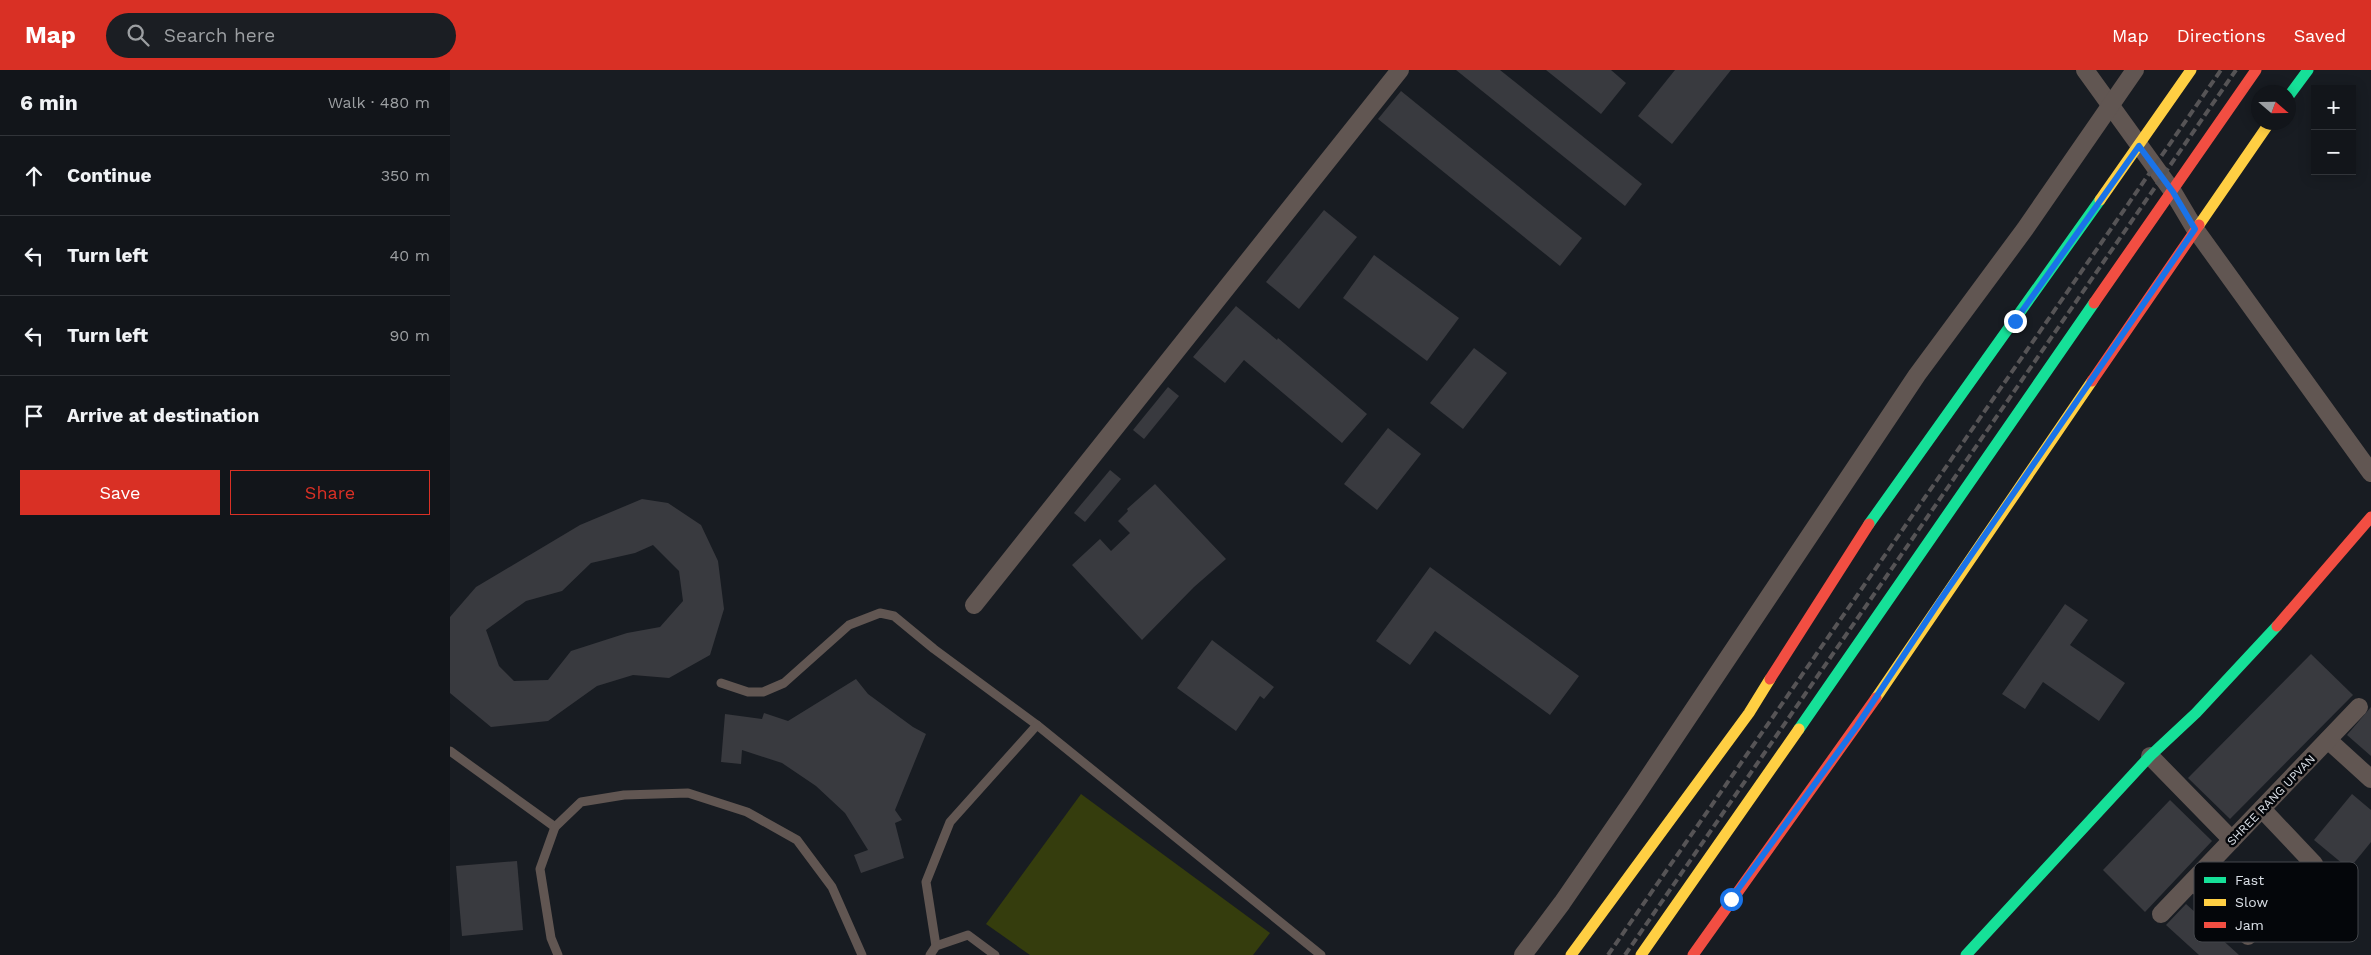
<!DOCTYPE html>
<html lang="en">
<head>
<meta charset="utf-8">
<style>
  body { margin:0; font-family:"Work Sans",sans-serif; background:#1b1e23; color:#f1f3f6 }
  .controls { position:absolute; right:15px; top:15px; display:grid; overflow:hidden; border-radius:0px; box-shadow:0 2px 12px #0003 }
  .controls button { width:45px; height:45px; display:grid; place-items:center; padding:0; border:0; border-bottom:1px solid #313439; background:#12151a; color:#f1f3f6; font:25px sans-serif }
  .compass { position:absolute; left:1801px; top:15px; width:45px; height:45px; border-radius:50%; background:#12151a; box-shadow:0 2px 12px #0003; rotate:110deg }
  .stop { position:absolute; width:15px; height:15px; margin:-11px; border:4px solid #1a73e8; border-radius:50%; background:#fff }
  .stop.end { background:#1a73e8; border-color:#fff; box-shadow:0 1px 5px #0008 }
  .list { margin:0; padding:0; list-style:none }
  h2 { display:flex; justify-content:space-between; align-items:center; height:65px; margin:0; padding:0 20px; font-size:21px }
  h2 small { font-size:16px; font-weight:400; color:#9c9fa2 }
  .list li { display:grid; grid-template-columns:32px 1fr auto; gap:15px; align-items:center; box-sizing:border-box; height:80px; padding:0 20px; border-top:1px solid #313439 }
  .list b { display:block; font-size:19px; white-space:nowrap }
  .list em { font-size:16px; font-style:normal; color:#9c9fa2 }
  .actions { display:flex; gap:10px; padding:15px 20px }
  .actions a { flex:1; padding:11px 0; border:1px solid #d93025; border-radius:0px; text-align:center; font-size:18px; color:#d93025 }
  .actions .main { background:#d93025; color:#fff }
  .icon { flex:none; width:28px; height:28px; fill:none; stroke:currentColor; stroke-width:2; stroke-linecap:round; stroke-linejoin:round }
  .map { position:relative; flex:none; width:1921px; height:885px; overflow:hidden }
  header { display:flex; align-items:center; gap:30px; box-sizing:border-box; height:70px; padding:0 25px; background:#d93025; color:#fff }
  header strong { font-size:24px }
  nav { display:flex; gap:28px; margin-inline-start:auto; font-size:18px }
  .search { width:350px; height:45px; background:#1b1e23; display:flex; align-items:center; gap:12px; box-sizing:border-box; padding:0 18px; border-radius:28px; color:#9c9fa2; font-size:19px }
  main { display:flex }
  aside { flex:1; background:#12151a }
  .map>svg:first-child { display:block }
</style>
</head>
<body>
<header>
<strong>Map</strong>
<div class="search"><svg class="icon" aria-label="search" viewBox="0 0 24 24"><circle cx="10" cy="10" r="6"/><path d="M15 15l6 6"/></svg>Search here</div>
<nav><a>Map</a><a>Directions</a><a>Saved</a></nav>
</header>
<main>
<aside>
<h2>6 min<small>Walk · 480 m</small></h2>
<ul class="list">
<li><svg class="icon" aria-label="ahead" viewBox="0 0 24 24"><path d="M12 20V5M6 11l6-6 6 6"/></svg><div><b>Continue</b></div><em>350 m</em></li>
<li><svg class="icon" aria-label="left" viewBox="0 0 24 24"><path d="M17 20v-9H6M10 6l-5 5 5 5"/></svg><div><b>Turn left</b></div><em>40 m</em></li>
<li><svg class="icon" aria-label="left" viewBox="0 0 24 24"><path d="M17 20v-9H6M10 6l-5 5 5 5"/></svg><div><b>Turn left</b></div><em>90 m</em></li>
<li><svg class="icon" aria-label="arrive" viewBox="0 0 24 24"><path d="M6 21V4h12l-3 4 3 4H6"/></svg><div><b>Arrive at destination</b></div></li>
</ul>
<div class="actions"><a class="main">Save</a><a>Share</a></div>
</aside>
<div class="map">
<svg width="1921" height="885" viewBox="0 0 1921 885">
  <rect width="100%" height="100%" fill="#181c22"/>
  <path fill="#353d0d" d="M631 724 820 863 803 885H580L536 854Z"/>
  <g fill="#393a3f" fill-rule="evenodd">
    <path d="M1006 0H1050L1192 114 1175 136Z"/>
    <path d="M1096 0H1161L1176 13 1151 44Z"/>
    <path d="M1225 0H1281L1222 74 1188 46Z"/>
    <path d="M951 21 1132 168 1110 196 928 49Z"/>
    <path d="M874 140 907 167 849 239 816 212Z"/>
    <path d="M924 185 1009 248 977 291 893 228Z"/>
    <path d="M786 236 827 270 828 268 917 344 892 373 794 290 775 313 743 287Z"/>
    <path d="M1024 278 1057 303 1013 359 980 333Z"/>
    <path d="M718 317 729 326 694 369 683 360Z"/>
    <path d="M938 358 971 384 927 440 894 414Z"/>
    <path d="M660 400 671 409 635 452 624 443Z"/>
    <path d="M705 414 776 489 744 517 692 570 622 495 650 469 661 481 680 463 668 451 678 441 677 439Z"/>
    <path d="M192 429 218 433 251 455 268 491 274 539 260 585 219 608 183 605 147 616 98 651 41 657 0 623V547L26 517 130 455ZM203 475 229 501 233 531 210 557 177 563 121 581 98 610 64 611 49 596 36 560 76 531 112 521 141 493 185 483Z"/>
    <path d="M980 497 1129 606 1100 645 985 561 960 595 926 571Z"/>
    <path d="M1615 534 1638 550 1620 575 1675 613 1649 651 1593 612 1575 639 1552 624Z"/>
    <path d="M762 570 824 617 814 629 810 626 786 661 727 618Z"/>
    <path d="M1861 584 1903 625 1780 749 1738 708Z"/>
    <path d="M406 609 418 624 463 657 476 664 445 740 452 750 445 753 454 788 411 803 404 785 418 780 395 743 366 716 332 693 292 680 291 694 271 692 275 644 312 649 314 643 338 651Z"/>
    <path d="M1921 637V686L1897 665Z"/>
    <path d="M1902 724 1921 740V772L1899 799 1864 770Z"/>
    <path d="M1720 730 1762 771 1695 842 1653 800Z"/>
    <path d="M67 791 73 860 12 866 6 796Z"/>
    <path d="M1736 834 1768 863 1767 865 1789 885H1749L1716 855Z"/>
  </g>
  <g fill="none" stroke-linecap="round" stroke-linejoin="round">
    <g stroke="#615652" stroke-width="9">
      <path d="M271 613 298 622H313L334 613 399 555 430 543 444 546 484 579 587 655 871 885"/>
      <path d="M0 681 105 757"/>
      <path d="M486 876 476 812 500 752 587 655"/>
      <path d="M108 885 101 868 90 799 105 757 131 732 174 725 238 723 297 742 347 770 382 817 412 885"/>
      <path d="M480 885 486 876 518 865 545 885"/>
    </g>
    <g stroke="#615652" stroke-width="18">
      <path d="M1635 0 1723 122 1745 159 1921 403"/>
      <path d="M524 535 950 0"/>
      <path d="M1878 670 1921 709"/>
      <path d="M1700 686 1782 770"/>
      <path d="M1812 739 1864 794"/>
      <path d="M1743 811 1798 866"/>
      <path d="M1711 844 1909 637"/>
      <path d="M1073 885 1112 833 1185 727 1467 305 1575 159 1685 0"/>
    </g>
    <g stroke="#16e098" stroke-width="11">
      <path d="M1838 27 1858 0"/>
      <path d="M1419 454 1650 130"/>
      <path d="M1349 659 1644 233"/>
      <path d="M1516 885 1700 686 1746 643 1827 556"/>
    </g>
    <g stroke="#ffcf43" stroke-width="11">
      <path d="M1650 130 1741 0"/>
      <path d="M1749 155 1820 52"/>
      <path d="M1426 628 1642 311"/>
      <path d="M1121 885 1299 643 1320 609"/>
      <path d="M1191 885 1349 659"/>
    </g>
    <g stroke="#f24e42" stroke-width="11">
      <path d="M1644 233 1806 0"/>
      <path d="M1642 311 1749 155"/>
      <path d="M1827 556 1921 447"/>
      <path d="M1320 609 1419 454"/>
      <path d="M1243 885 1426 628"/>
    </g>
    <g stroke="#565456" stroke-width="4" stroke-dasharray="8 4" stroke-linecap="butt">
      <path d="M1158 885 1771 0"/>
      <path d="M1175 885 1786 0"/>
    </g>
  </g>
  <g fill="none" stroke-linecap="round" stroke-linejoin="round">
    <path stroke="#1a73e8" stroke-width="6" d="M1281 829 1407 656 1489 532 1745 159 1723 122 1689 76 1565 251"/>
  </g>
  <g text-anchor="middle" stroke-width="5" stroke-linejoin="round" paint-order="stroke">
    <g font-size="12" fill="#dbe0e7" stroke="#04060a">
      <text transform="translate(1821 730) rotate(-46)" y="4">SHREE RANG UPVAN</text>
    </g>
  </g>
  <rect x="1744" y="792" width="164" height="80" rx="8" fill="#04060a" stroke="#44474c" stroke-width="1"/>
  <rect x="1754" y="807" width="22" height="6" fill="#16e098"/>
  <rect x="1754" y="829" width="22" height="7" fill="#ffcf43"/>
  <rect x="1754" y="852" width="22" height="6" fill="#f24e42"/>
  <g font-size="14" fill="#dbe0e7">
    <text x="1785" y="815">Fast</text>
    <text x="1785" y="837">Slow</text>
    <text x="1785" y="860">Jam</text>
  </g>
</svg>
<div class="controls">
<button>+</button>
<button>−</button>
</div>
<svg class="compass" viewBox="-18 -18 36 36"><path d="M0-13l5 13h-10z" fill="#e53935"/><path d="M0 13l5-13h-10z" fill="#9c9fa2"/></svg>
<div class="stop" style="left:1281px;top:829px"></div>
<div class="stop end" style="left:1565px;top:251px"></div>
</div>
</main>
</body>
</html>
